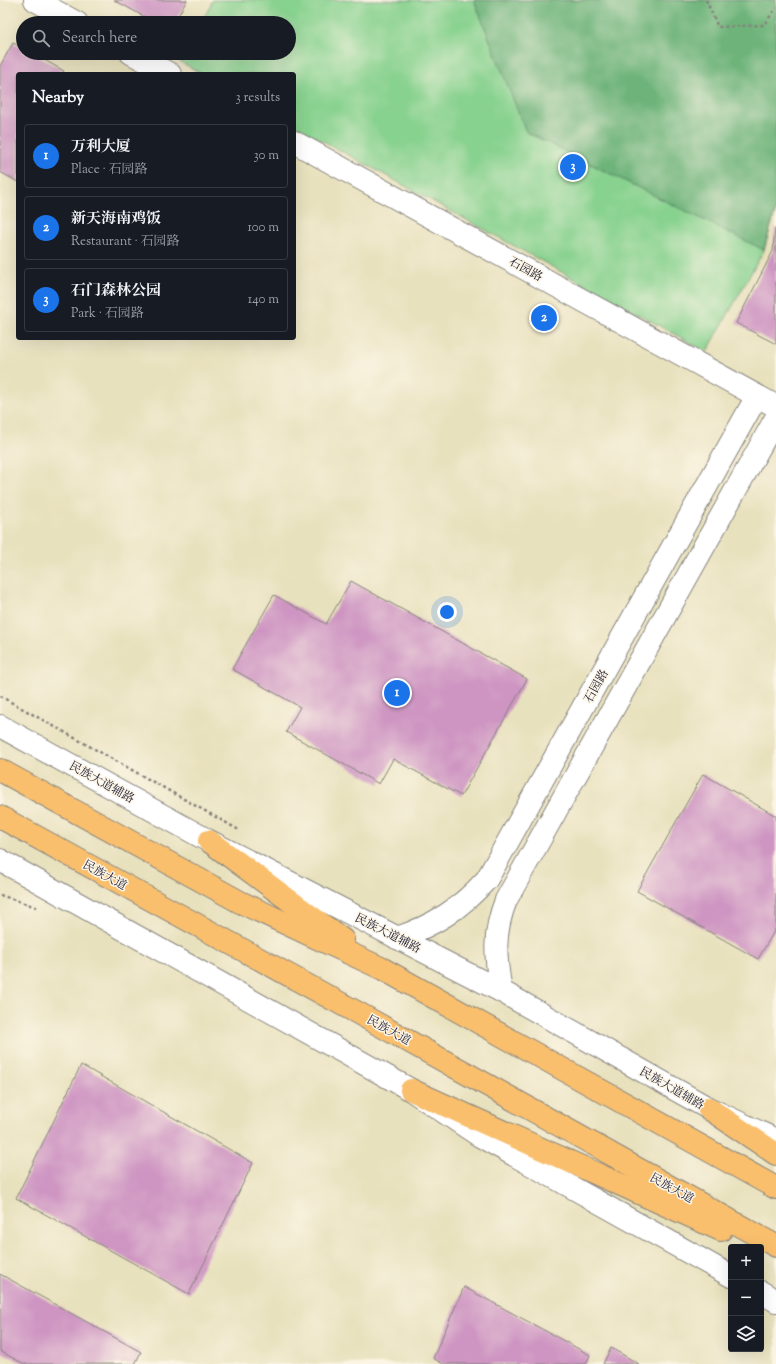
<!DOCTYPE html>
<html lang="en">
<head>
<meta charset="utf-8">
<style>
  body { margin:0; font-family:"Sorts Mill Goudy","Noto Serif SC",serif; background:#20242c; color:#f1f3f6 }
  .controls { position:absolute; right:12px; bottom:12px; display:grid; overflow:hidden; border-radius:4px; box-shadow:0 4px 16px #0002 }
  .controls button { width:36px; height:36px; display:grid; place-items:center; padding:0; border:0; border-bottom:1px solid #363941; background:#171b24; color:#f1f3f6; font:20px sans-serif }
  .you { position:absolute; left:447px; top:612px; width:14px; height:14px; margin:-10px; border:3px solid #fff; border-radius:50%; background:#1a73e8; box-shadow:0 0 0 6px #1a73e833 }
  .badge { display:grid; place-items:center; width:26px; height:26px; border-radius:50%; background:#1a73e8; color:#fff; font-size:13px; font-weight:700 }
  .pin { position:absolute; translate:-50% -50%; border:2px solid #fff; box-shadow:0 1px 4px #0006 }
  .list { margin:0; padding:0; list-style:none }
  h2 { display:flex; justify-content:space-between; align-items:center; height:52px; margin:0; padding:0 16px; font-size:17px }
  h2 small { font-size:13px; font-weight:400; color:#9ea1a6 }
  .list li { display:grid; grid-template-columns:26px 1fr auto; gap:12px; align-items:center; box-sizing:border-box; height:64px; margin:0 8px 8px; padding:0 8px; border:1px solid #363941; border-radius:4px }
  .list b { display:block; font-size:15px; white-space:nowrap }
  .list p { margin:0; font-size:13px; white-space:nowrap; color:#9ea1a6 }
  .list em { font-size:13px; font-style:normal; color:#9ea1a6 }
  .icon { flex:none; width:22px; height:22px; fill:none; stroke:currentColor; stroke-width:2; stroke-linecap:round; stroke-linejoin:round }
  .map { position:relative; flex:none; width:776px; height:1364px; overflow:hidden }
  .search { position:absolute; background:#171b24; box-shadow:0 4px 16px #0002; left:16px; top:16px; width:280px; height:44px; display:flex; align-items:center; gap:10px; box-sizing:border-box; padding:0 14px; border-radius:22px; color:#9ea1a6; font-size:15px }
  .panel { position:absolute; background:#171b24; box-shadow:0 4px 16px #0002; left:16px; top:72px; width:280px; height:268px; border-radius:4px }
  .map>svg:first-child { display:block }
</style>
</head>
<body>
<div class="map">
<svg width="776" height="1364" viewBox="0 0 776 1364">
  <rect width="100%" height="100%" fill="#fcf5e5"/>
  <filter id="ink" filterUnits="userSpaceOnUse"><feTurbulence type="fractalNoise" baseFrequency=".025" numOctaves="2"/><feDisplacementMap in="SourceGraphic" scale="8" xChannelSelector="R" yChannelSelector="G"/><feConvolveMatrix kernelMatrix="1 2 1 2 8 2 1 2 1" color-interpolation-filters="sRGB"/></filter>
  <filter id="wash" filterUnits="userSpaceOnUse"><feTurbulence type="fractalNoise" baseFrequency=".012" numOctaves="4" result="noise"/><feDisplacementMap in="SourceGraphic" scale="16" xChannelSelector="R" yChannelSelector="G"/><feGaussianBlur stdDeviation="0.9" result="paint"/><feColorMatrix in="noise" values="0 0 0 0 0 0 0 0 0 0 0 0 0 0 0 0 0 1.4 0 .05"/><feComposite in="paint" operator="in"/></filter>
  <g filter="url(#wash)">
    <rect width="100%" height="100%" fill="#e8e1bd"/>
    <path fill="#88d28f" stroke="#557a65" d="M213 0H776V209L764 250 707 352 294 125V74H202L179 61 184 53H289V23H201Z"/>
    <path fill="#6eb47a" stroke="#486b5a" d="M474 0H776V209L764 250 526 132Z"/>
    <g id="blocks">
      <g fill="#ce94c2">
        <path d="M114 0H187L174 23H156Z"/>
        <path d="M13 43 23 48V53H32L64 71 62 74H18V182L0 172V66Z"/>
        <path d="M775 228H776V344L736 323 773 251Z"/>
        <path d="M351 581 527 679 461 796 393 759 379 784 286 732 300 707 232 669 274 595 326 624Z"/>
        <path d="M703 774 776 816V928L758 959 637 891Z"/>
        <path d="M81 1065 253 1163 189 1294 16 1198Z"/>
        <path d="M0 1274 141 1352 135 1364H24L0 1351Z"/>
        <path d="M464 1287 590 1355 586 1364H443L433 1358Z"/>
        <path d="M611 1348 639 1364H603Z"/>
      </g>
    </g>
  </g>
  <g filter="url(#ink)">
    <use href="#blocks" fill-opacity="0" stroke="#85827c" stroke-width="1"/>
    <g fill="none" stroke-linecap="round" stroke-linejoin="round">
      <defs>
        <g id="minor">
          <path d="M35 0 77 23"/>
          <path d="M131 53 170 74"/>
          <path d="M294 142 770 403"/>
          <path d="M0 726 209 841 501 991 708 1108 776 1140"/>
          <path d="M0 860 411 1090 480 1136 731 1276"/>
          <path d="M397 938C435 925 460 909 487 879L757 396"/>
          <path d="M501 991C495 957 493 933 506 900L776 418"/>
          <path d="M761 1292 776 1301"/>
        </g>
        <g id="highway">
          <path d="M0 770 240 902 383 969 776 1188"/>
          <path d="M0 817 358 1013 776 1246"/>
          <path d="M209 841 343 940"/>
          <path d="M411 1090 721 1230"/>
          <path d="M708 1108 776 1154"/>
        </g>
      </defs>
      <use href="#minor" stroke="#85827c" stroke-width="24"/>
      <use href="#highway" stroke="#85827c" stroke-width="24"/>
      <g stroke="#85827c" stroke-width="2.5" stroke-dasharray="3 3" stroke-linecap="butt">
        <path d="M706 0 718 27 764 25 776 8"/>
        <path d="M0 696 239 830"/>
        <path d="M0 895 39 908"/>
      </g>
      <use href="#minor" stroke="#fff" stroke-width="22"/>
      <use href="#highway" stroke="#f9bf6d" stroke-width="22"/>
    </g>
  </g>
  <g text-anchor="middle" stroke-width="3" stroke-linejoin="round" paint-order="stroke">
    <g font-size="12" fill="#22223b" stroke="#fcf5e5">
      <text transform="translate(526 269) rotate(29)" y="4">石园路</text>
      <text transform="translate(596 686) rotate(-61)" y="4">石园路</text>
      <text transform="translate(102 782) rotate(29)" y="4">民族大道辅路</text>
      <text transform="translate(105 875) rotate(29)" y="4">民族大道</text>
      <text transform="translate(388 933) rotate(27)" y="4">民族大道辅路</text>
      <text transform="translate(389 1030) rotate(29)" y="4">民族大道</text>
      <text transform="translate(672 1088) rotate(30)" y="4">民族大道辅路</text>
      <text transform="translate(672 1188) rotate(29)" y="4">民族大道</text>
    </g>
  </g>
</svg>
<div class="controls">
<button>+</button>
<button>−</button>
<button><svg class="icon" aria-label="layers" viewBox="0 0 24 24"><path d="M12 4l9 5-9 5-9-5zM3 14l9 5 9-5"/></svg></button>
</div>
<div class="you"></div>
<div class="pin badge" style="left:397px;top:693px">1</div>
<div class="pin badge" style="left:544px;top:318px">2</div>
<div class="pin badge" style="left:573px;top:167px">3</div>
<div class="search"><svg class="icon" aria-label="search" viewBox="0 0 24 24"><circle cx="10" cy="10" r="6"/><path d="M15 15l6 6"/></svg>Search here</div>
<section class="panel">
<h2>Nearby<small>3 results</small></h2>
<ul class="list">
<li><span class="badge">1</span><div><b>万利大厦</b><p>Place · 石园路</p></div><em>30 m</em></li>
<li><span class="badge">2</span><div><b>新天海南鸡饭</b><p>Restaurant · 石园路</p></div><em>100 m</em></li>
<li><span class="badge">3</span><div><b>石门森林公园</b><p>Park · 石园路</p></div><em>140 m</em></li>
</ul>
</section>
</div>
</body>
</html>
